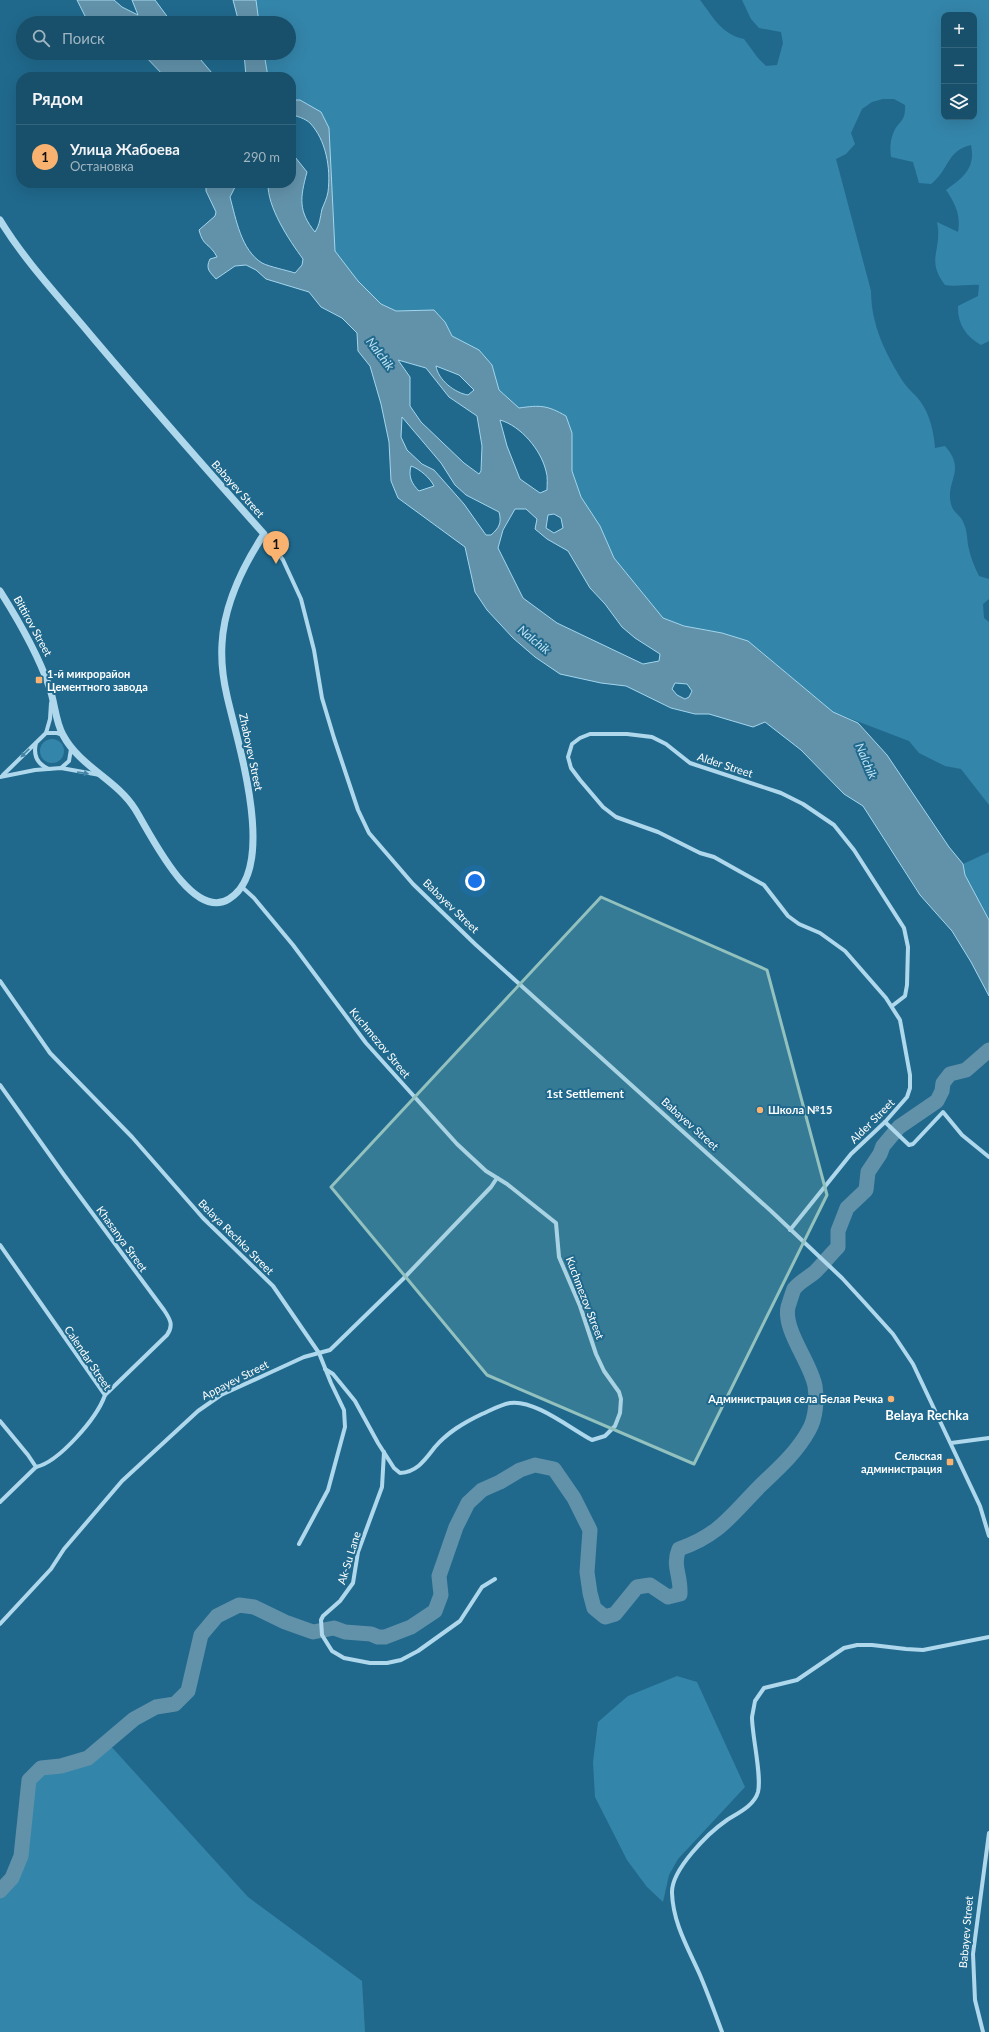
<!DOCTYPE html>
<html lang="ru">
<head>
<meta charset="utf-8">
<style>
  body { margin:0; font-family:Lato,sans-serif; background:#255972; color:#f1f3f6 }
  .controls { position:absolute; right:12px; top:12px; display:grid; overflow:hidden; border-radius:8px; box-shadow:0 4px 16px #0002 }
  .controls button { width:36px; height:36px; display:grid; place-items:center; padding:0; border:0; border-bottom:1px solid #36667e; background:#184f6a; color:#f1f3f6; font:20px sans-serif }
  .you { position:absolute; left:475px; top:881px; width:14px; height:14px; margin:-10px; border:3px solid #fff; border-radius:50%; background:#1a73e8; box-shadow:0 0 0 6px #1a73e833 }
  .badge { display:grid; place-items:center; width:26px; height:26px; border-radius:50%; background:#f9b270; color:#111; font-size:13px; font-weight:700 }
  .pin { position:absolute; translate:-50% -33px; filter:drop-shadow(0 1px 2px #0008) }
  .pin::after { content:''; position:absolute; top:21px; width:14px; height:12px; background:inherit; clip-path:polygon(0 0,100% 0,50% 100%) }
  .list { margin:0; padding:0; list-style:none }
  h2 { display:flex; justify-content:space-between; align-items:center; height:52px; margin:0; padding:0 16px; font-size:17px }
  h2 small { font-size:13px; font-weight:400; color:#9fb5c1 }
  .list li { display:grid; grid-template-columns:26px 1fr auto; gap:12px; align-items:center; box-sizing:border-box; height:64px; padding:0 16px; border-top:1px solid #36667e }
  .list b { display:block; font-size:15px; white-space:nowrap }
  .list p { margin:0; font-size:13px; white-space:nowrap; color:#9fb5c1 }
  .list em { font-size:13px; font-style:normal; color:#9fb5c1 }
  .icon { flex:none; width:22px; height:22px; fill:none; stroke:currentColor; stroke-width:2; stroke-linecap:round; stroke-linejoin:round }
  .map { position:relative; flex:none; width:989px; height:2032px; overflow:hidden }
  .search { position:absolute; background:#184f6a; box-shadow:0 4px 16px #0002; left:16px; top:16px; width:280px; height:44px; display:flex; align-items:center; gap:10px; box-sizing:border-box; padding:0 14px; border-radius:22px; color:#9fb5c1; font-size:15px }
  .panel { position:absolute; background:#184f6a; box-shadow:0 4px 16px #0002; left:16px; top:72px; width:280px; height:116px; border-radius:16px }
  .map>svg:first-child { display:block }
</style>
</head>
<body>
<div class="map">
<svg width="989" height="2032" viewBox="0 0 989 2032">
  <rect width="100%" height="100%" fill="#20698d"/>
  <g fill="#3485aa" fill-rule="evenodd">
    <path d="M256 0H700C714 18 721 34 744 39L758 58 766 66 777 65 783 43 781 32 759 28 751 19 742 0H989V341L981 345C966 337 957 323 958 306L978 296 979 285C967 284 957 287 945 285 925 259 943 250 937 222L958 232C961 215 955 203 946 190 963 178 976 168 971 145 946 151 950 169 931 184L919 183 913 162 891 157C890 149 890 141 893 134 898 120 906 123 905 105L894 99H883L872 102 862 109 851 133 855 144 846 154 836 159 871 291C871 325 886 355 904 383 909 390 916 395 920 401 930 414 934 433 935 448L945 446C967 471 945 480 951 504 953 513 962 516 964 524 967 531 967 537 968 545 970 556 974 566 979 576L989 579V599L983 604 984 618 989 622V805L961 769 945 766 919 753 909 741 833 712 748 641 722 633 684 626 663 618 614 558 600 526 581 497 572 471V433L535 406 519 408 499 390 492 365 479 350 452 336 445 322 434 310 396 311 381 304 358 281 335 251 329 128 300 100H291V77H268L264 53H289V23H259ZM944 15H974V117H944Z"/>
    <circle cx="52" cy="751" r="12"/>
    <path d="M989 852V920L965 875 963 864Z"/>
    <path d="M677 1676 697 1682 745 1787 678 1859 669 1875 663 1902 647 1887 627 1860 595 1797 593 1762 598 1722 628 1696Z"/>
    <path d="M108 1743 248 1897 362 1981 365 2032H0V1891L12 1878 21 1856 29 1780 41 1768 61 1766 88 1758Z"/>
  </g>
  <g fill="#6292aa" stroke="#a2d6ed" fill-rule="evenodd">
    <path d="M77 0H114L122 7 138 15 132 0H155L172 23H94L86 18Z"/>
    <path d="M233 0H256L259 23H239Z"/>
    <path d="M142 53H195L212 73 219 77H165Z"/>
    <path d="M244 53H264L268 77H246Z"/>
    <path d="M291 100H300L321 112 329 128 335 251 358 281 381 304 396 311 434 310 445 322 452 336 479 350 492 365 499 390 519 408C540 405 547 405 566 416L572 433V471L581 497 600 526 614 558 663 618 684 626 722 633 748 641 833 712 858 723 887 755 949 847 963 864 965 875 989 920V996L971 962 952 931 920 895 863 806 844 794 801 750 765 722 753 727 709 714H695L671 708 626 686 601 683 560 674 535 657 513 638 487 610 475 592 465 547 398 498 391 481 389 442 381 404 370 366 358 351 357 333 342 318 321 307 309 292 266 279 256 270 246 265 235 266 216 279C210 272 205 269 210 259L217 257C210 243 203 247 199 230L215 216 216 212 206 191V183H237L230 197C236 219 241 250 262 263 270 267 286 270 295 273L302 265 303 259C289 240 267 207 268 183H291V152L307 172C300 198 298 211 315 232 320 224 320 218 322 209 324 204 327 198 328 192 331 168 326 140 310 123 306 119 295 115 291 115ZM398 360 426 368 449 397 477 416 482 446 481 471 479 474 464 463 421 422 410 406V377ZM436 366 459 375 474 390 468 395C455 393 438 380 436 366ZM402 417 441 463 455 485 466 495 499 512C502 523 499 528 491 535H486L464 504 434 470 422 464 407 450 401 437ZM500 420C521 426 541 450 546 471 548 477 547 484 547 490L540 493 520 479 507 446ZM411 466C420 469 430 478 434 486L419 491C412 484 408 477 411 466ZM515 509H526L537 519 535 529 547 539 568 551 590 588 605 604 622 627 635 638 660 654 659 661 643 664 557 623 523 598 498 548 503 530ZM554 514 561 518 563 528 554 533 546 528 548 515ZM675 683 687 684 692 691 689 697 685 699 677 695 672 689Z"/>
  </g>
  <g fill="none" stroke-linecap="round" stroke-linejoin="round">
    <path stroke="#6292aa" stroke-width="15" d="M0 1891 12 1878 21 1856 29 1780 41 1768 61 1766 88 1758 134 1719 156 1707 175 1704 188 1691 201 1635 217 1616 239 1605 254 1607 285 1622 313 1632 334 1628 345 1632 371 1634 378 1637H385L411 1627 435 1611 441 1595 439 1576 456 1527 468 1503 482 1490 500 1482 520 1470 535 1465 554 1469 574 1498 590 1530 587 1572 590 1593 594 1608 605 1617 615 1614 637 1587 650 1585 668 1597 680 1594C681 1575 672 1566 679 1549 720 1535 732 1514 761 1485 779 1468 797 1452 809 1430 816 1418 817 1400 815 1386 811 1363 783 1330 788 1307 790 1301 792 1294 794 1289 798 1283 809 1277 815 1272 823 1264 830 1255 838 1247V1231L847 1208 866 1190 868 1172 880 1154 883 1146 899 1127 937 1101 942 1091 943 1083 950 1074 966 1070 989 1050"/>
    <g stroke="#afd8ec" stroke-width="4">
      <path d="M264 534 283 560 301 599 314 650 322 698 334 738 358 810 369 833 413 884 475 944 771 1211 842 1278 865 1303 893 1334 913 1364 980 1506 989 1536"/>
      <path d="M46 733H57L63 735"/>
      <path d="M36 743C33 755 37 764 49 769"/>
      <path d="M61 768 69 761 71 749"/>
      <path d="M3 775 46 733 50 719 51 703"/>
      <path d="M0 777 35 770 61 768 100 775"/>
      <path d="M243 888 254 898 293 945 366 1043 457 1144 486 1171 507 1184 556 1223 559 1257 580 1306 596 1354 604 1371 619 1392 621 1399 620 1413 615 1426 605 1436 592 1440C571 1429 534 1399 510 1403 500 1405 491 1410 482 1414 463 1423 448 1432 435 1447 425 1460 417 1472 400 1473L394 1468 378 1443 355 1401 333 1374 325 1369"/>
      <path d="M0 981 50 1053 132 1137 203 1218 273 1286 319 1353 331 1383 344 1410 345 1427 328 1490 299 1544"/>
      <path d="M0 1085 64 1175 164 1310C170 1319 174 1325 167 1335L105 1395"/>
      <path d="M885 1122 909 1145 913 1144 943 1112 962 1135 989 1157"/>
      <path d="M790 1230 851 1154 885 1122 907 1097 910 1088V1075L900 1020 886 998 845 951 820 933 799 924 788 916 764 885 714 857 700 853 658 832 616 817 603 807 580 780 571 768 568 757 572 744 580 738 590 734H627L652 737 666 744 690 763 781 793 803 804 834 825 854 850 904 928 908 947 907 985 905 996 892 1006"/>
      <path d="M0 1245 105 1395C97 1418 59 1462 36 1467"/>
      <path d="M0 1421 28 1455 36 1467 0 1502"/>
      <path d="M951 1443 989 1438"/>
      <path d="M384 1452 382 1487 358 1552 353 1583 340 1601 323 1616 321 1620 322 1635 332 1651 344 1658 370 1663H387L401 1660 418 1651 460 1621 482 1587 495 1579"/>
      <path d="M0 1624 51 1569 64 1549 122 1481 198 1411 221 1395 267 1374 304 1357 330 1350 403 1279 491 1187 497 1178"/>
      <path d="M722 2032C715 2013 708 1994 700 1975 688 1948 673 1923 672 1893 671 1870 708 1833 727 1820 738 1813 754 1806 758 1792 762 1776 752 1736 752 1717L755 1701 764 1688 797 1680 844 1648 857 1645H872L906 1649 923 1650 989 1637"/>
      <path d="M983 2032 975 2000 973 1954 989 1833"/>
    </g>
    <path stroke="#afd8ec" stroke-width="7" d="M0 220C26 263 62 300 94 339 150 405 207 470 264 534 243 566 224 605 222 644 221 661 223 679 227 696 237 741 279 869 229 899 192 922 150 833 135 809 116 779 80 767 63 735 55 721 55 702 49 686 37 652 19 621 0 591"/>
  </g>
  <defs><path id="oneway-solid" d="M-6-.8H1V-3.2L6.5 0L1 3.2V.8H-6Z"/></defs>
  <g fill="#4485a5">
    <use href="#oneway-solid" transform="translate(25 753) rotate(136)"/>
    <use href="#oneway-solid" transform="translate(83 773) rotate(9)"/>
  </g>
  <path fill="#93c1be" fill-opacity="0.2" stroke="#93c1be" stroke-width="3" stroke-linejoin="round" d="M601 897 767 970 827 1195 694 1464 487 1375 331 1187Z"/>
  <g fill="#f9b270" stroke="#20698d" stroke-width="1.5">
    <rect x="35" y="676" width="8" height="8" rx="2"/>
    <circle cx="760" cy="1110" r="4"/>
    <circle cx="891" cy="1399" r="4"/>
    <rect x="946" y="1458" width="8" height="8" rx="2"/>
  </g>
  <g text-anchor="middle" stroke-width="4" stroke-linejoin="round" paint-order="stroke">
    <g font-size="11" fill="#fff" stroke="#20698d">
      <text transform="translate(238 489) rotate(48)" y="4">Babayev Street</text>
      <text transform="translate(33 626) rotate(61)" y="4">Bittirov Street</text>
      <text transform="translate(251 752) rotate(78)" y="4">Zhaboyev Street</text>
      <text transform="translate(725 765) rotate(18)" y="4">Alder Street</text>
      <text transform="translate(451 906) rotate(44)" y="4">Babayev Street</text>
      <text transform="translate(380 1043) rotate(50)" y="4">Kuchmezov Street</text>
      <text transform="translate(872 1121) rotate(-45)" y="4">Alder Street</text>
      <text transform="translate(690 1124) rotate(42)" y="4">Babayev Street</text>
      <text transform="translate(236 1237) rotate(45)" y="4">Belaya Rechka Street</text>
      <text transform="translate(122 1239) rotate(54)" y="4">Khasanya Street</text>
      <text transform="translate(585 1298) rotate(69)" y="4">Kuchmezov Street</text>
      <text transform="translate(88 1358) rotate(56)" y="4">Calendar Street</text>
      <text transform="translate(235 1380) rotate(-27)" y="4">Appayev Street</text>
      <text transform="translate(349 1558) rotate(-73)" y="4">Ak-Su Lane</text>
      <text transform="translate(966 1932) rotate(-85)" y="4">Babayev Street</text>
    </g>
    <g font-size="11" font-weight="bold" fill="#fff" stroke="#20698d" text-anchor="start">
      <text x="47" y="678">1-й микрорайон<tspan x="47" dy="13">Цементного завода</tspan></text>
      <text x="768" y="1114">Школа №15</text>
      <text x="883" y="1403" text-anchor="end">Администрация села Белая Речка</text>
      <text x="942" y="1460" text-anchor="end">Сельская<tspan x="942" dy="13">администрация</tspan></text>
    </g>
    <g font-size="12" font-style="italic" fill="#c1e4f4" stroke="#20698d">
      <text transform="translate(380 354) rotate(53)" y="4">Nalchik</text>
      <text transform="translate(534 640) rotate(39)" y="4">Nalchik</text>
      <text transform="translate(866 761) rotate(67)" y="4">Nalchik</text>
    </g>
    <g font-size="12" font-weight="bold" fill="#fff" stroke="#20698d">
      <text x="585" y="1098">1st Settlement</text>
    </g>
    <g font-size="13" font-weight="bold" fill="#fff" stroke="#20698d">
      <text x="927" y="1420">Belaya Rechka</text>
    </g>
  </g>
</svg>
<div class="controls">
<button>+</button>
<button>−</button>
<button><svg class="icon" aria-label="layers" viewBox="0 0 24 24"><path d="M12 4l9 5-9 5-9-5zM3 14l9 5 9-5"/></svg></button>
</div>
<div class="you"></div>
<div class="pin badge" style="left:276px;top:564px">1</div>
<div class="search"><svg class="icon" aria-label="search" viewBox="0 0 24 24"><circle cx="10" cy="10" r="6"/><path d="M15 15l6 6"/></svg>Поиск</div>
<section class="panel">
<h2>Рядом<small></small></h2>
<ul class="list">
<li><span class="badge">1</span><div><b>Улица Жабоева</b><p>Остановка</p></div><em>290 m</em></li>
</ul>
</section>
</div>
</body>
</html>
